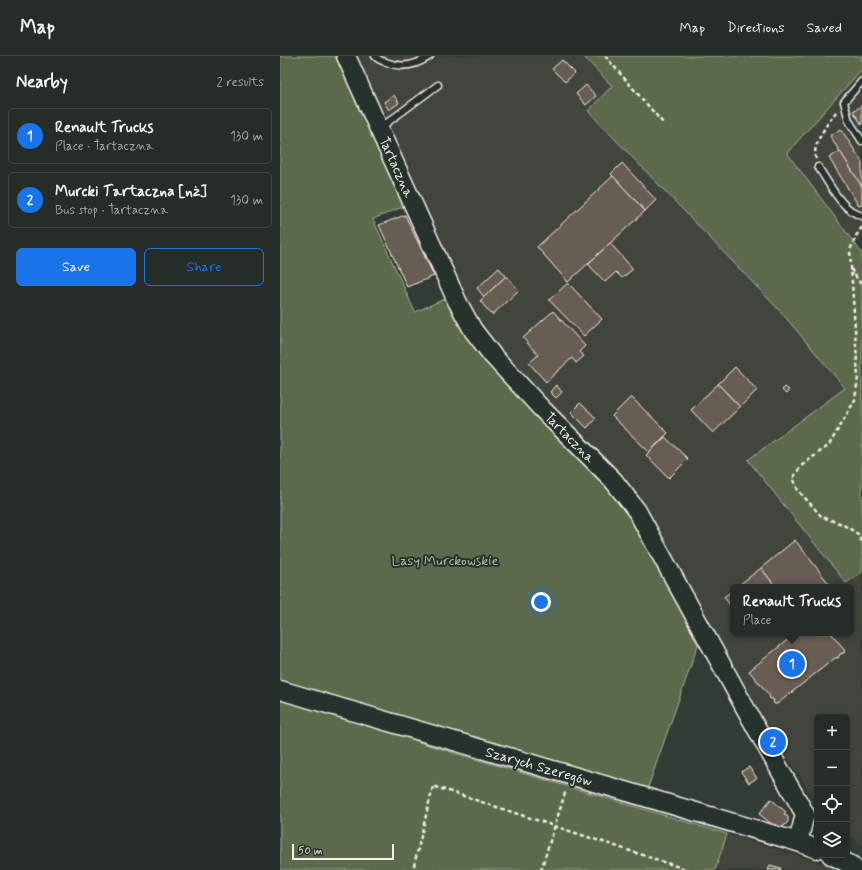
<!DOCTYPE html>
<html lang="en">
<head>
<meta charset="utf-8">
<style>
  body { margin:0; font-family:Mynerve,sans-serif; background:#323834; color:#f1f3f6 }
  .controls { position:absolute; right:12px; bottom:12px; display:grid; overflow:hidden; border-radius:6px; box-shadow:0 2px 6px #0003 }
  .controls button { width:36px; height:36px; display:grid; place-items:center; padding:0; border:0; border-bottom:1px solid #424845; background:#262c28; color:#f1f3f6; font:20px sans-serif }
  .scale { position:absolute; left:12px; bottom:10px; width:102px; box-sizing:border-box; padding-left:4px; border:2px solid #f4f1e8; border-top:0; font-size:11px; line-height:14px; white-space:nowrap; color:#f4f1e8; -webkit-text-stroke:3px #26332d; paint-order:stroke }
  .you { position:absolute; left:261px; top:546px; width:14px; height:14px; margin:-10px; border:3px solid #fff; border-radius:50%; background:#1a73e8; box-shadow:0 0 0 6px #1a73e833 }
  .badge { display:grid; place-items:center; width:26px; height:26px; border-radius:50%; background:#1a73e8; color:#fff; font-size:13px; font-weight:700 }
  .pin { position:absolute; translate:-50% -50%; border:2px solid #fff; box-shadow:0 1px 4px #0006 }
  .popup { position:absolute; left:450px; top:528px; width:124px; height:52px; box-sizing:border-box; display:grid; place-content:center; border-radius:6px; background:#262c28; filter:drop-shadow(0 1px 3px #0005); font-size:13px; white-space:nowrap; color:#a4a7a8 }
  .popup b { font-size:15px; color:#f1f3f6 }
  .popup::after { content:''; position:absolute; left:50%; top:100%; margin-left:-8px; border:8px solid transparent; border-top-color:#262c28 }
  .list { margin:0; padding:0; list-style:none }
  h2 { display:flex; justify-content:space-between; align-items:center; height:52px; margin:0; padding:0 16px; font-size:17px }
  h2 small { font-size:13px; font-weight:400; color:#a4a7a8 }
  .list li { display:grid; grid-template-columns:26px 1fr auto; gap:12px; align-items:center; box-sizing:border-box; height:56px; margin:0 8px 8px; padding:0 8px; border:1px solid #424845; border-radius:6px }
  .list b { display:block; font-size:15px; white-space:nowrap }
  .list p { margin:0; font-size:13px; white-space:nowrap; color:#a4a7a8 }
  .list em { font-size:13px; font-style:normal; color:#a4a7a8 }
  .actions { display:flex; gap:8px; padding:12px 16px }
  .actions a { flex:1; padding:9px 0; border:1px solid #1a73e8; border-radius:6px; text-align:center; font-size:14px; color:#1a73e8 }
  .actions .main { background:#1a73e8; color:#fff }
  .icon { flex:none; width:22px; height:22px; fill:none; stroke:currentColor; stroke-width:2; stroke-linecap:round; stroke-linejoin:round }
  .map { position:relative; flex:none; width:582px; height:814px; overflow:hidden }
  header { display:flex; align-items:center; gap:24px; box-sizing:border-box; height:56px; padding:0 20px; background:#262c28; border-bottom:1px solid #424845 }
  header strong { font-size:19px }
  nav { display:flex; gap:22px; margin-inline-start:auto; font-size:14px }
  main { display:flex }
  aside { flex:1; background:#262c28 }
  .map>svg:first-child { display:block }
</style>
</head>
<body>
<header>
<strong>Map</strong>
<nav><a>Map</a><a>Directions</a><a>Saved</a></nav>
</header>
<main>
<aside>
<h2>Nearby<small>2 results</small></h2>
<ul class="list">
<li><span class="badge">1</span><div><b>Renault Trucks</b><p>Place · Tartaczna</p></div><em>130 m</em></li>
<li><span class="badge">2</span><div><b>Murcki Tartaczna [nż]</b><p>Bus stop · Tartaczna</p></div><em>130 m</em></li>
</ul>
<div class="actions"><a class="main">Save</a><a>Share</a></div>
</aside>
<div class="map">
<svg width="582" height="814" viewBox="0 0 582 814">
  <rect width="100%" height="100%" fill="#333b35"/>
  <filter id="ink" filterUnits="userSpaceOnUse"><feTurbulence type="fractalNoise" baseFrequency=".025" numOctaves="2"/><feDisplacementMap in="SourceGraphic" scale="8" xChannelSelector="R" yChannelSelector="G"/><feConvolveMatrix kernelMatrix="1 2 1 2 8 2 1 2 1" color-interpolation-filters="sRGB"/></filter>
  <g filter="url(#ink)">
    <g fill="#43453e" fill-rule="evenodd">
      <path d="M69 0H304L332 30 308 55 501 256 565 333 567 527 582 516V790L567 775V661H537V744L532 739 452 616 376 473 195 272ZM453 531H571V577H453Z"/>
      <path d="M582 13V183L576 187 507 97Z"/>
      <path d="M447 778 550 810 556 814H435Z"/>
    </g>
    <g fill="#5c6a4c" stroke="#a8ae9a">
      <path d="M0 0H55L125 150 93 163 135 256 169 241 206 302 274 378 357 464 418 589 367 734 142 668 138 686 447 778 435 814H0Z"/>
      <path d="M303 0H582V13L507 97 582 197V516L566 527 468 404 565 332 501 256 308 55 332 30Z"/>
    </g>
    <g fill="#685d53" stroke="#f4f1e8">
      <path d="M282 4 295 17 285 26 272 13Z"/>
      <path d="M306 29 316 40 306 49 296 38Z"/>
      <path d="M114 39 119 47 109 54 104 46Z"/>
      <path d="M582 50V69L573 55Z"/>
      <path d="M561 73 582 106V131L550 80Z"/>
      <path d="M560 95 582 131V149L579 150 549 102Z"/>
      <path d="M342 107 376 144 365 155 331 118Z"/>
      <path d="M333 120 365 155 288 226 257 191Z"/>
      <path d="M125 159 154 220 127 231 99 169Z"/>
      <path d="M330 187 353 213 342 222 336 216 325 226 308 208Z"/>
      <path d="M219 212 226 220 204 241 197 232Z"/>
      <path d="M226 220 239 234 212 259 200 245Z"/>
      <path d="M288 227 322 263 304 280 269 244Z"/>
      <path d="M273 255 305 290 299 296 304 300 296 307 292 302 266 326 249 307 258 299 243 282Z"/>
      <path d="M455 311 477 334 460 351 438 328Z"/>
      <path d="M438 328 460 351 433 377 411 354Z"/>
      <path d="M276 329 282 336 276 342 270 336Z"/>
      <path d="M505 331 509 334 506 338 502 334Z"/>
      <path d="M351 341 388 377 369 396 332 360Z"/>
      <path d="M300 347 316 362 307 372 291 356Z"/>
      <path d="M385 381 408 403 389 422 366 399Z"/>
      <path d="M515 484 550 529 547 531H496L481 512Z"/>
      <path d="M481 512 496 531H460L459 529Z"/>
      <path d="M453 534V553L444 541Z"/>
      <path d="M516 577H551L565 594 564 597 560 598 558 602H555L497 648H494L493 643H490L489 639 469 615Z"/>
      <path d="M469 711 477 722 469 727 461 716Z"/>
      <path d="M491 743 506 756 504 758 508 761V766L504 770 499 771 496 768 494 770 479 758Z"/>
      <path d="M490 809 501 812 500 814H488Z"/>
    </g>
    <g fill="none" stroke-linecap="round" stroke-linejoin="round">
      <defs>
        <g id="lane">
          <path d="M95 0C98 4 102 5 106 6 122 13 137 9 150 0"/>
          <path d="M582 25 564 46 569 65 582 85"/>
          <path d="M100 72 158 29"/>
          <path d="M538 111C550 128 561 154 582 160"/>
        </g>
        <g id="secondary">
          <path d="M66 0 177 245 193 274 213 300 261 352 333 424 357 455 485 688 525 758 518 786"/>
          <path d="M0 634 518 786 537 793"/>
          <path d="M551 799 571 809 576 814"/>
        </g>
      </defs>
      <use href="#lane" stroke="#f4f1e8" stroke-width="9"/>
      <use href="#secondary" stroke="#f4f1e8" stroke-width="21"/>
      <g stroke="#f4f1e8" stroke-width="2.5" stroke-dasharray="4 3" stroke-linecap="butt">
        <path d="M325 0 383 67"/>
        <path d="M536 103C531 89 548 67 556 56"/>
        <path d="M582 171 576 180 570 194 578 321 575 344 549 389 521 410 513 422 518 434 542 461 562 468 578 478 582 487"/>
        <path d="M571 213 582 230"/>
        <path d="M136 814H133L153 730 408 814"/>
        <path d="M261 814 286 734"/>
      </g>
      <use href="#lane" stroke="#26332d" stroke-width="6"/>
      <use href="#secondary" stroke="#26332d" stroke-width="18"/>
    </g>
  </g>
  <g text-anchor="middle" stroke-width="4" stroke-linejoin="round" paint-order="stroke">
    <g font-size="14" fill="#f4f1e8" stroke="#26332d">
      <text transform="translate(117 111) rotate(66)" y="5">Tartaczna</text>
      <text transform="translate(290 381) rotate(45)" y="5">Tartaczna</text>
      <text transform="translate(259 710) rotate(16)" y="5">Szarych Szeregów</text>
    </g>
    <g font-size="14" fill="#b7bbaa" stroke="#26332d">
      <text x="165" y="509">Lasy Murckowskie</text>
    </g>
  </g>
</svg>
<div class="controls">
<button>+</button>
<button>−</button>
<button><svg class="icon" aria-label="locate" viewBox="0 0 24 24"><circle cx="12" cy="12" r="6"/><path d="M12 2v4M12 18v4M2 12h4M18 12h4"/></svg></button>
<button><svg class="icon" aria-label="layers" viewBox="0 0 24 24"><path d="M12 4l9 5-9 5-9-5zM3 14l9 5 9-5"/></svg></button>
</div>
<div class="scale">50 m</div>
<div class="you"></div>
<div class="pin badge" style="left:512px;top:608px">1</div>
<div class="popup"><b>Renault Trucks</b>Place</div>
<div class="pin badge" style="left:493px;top:686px">2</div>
</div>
</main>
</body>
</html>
